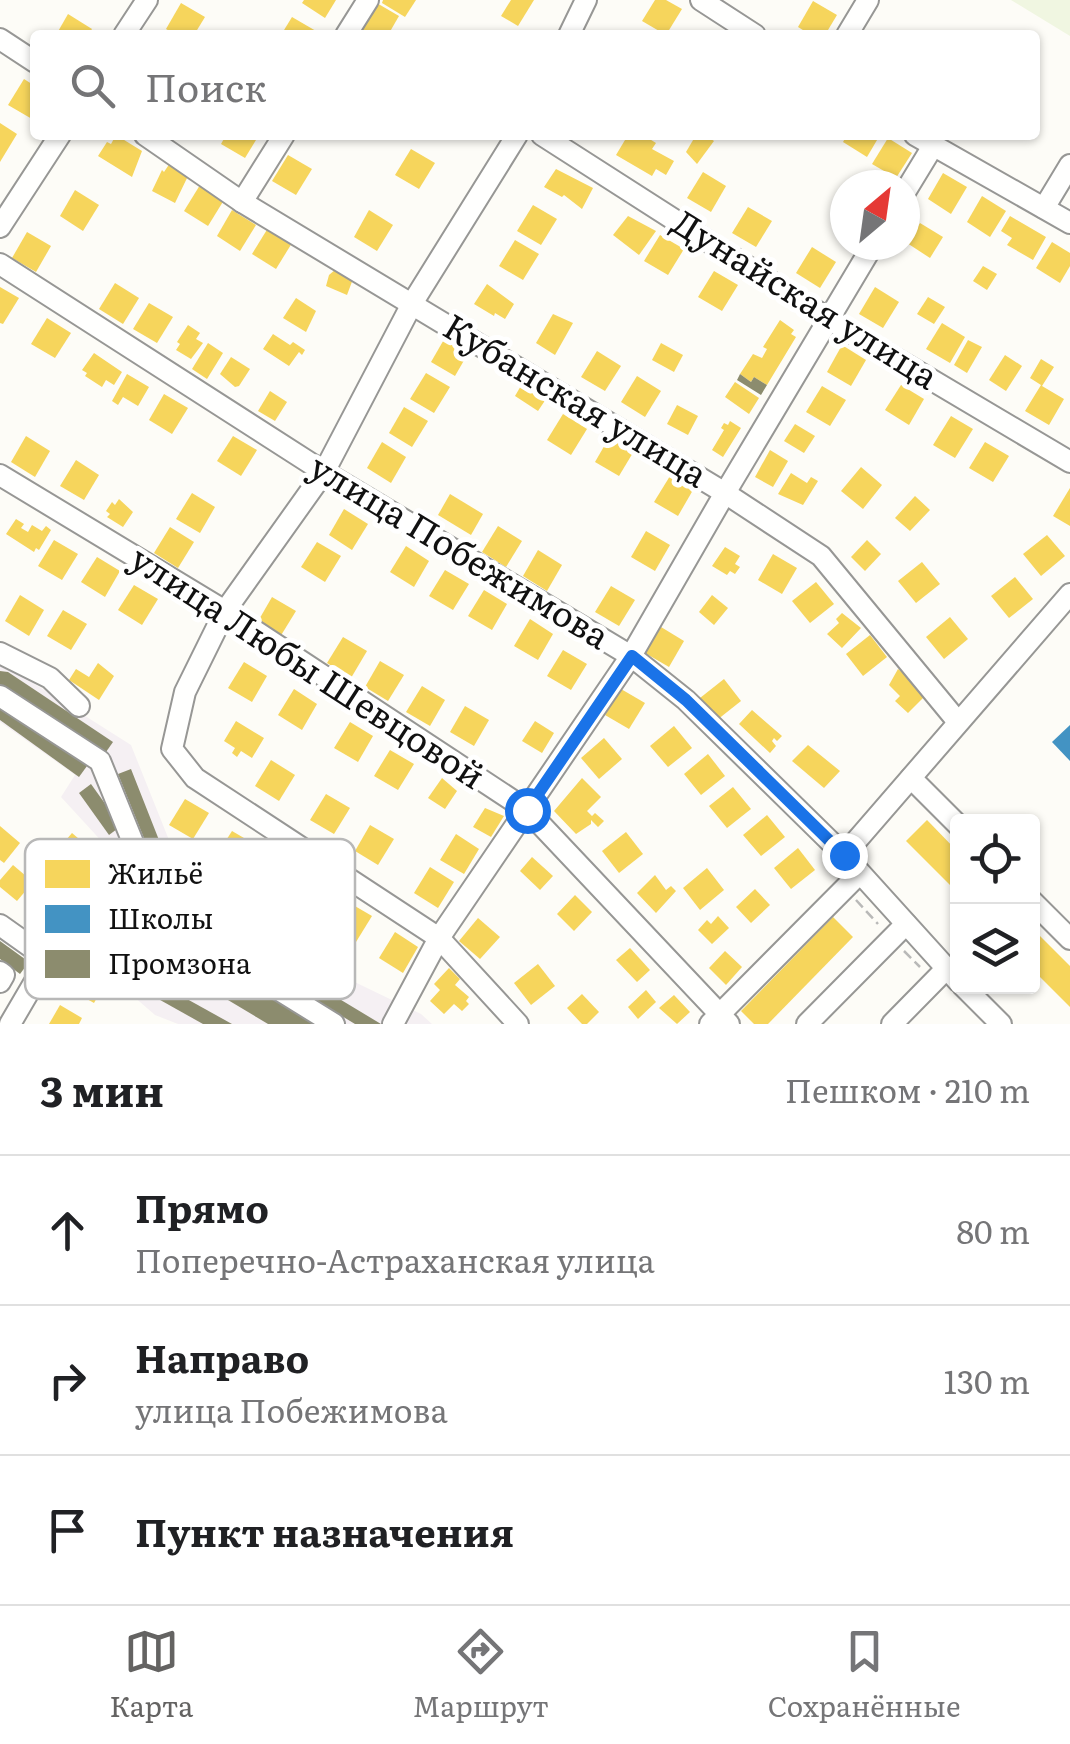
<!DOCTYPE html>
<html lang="ru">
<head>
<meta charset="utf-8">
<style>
  body { margin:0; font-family:Literata,serif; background:#f2f2f2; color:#202124 }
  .controls { position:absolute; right:30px; bottom:30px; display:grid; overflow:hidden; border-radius:10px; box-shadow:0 2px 8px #0004 }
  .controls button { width:90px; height:90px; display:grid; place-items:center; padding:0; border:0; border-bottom:2px solid #e0e0e0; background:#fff; color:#202124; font:50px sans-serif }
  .compass { position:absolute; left:830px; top:170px; width:90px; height:90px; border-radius:50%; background:#fff; box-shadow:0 2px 8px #0004; rotate:29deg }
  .stop { position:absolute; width:30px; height:30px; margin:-22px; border:8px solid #1a73e8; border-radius:50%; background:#fff }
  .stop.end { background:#1a73e8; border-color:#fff; box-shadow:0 2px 10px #0008 }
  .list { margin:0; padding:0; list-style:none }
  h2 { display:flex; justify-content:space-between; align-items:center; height:130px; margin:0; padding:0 40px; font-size:42px }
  h2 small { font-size:32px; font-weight:400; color:#757577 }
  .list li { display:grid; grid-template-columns:65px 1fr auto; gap:30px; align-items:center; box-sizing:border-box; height:150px; padding:0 40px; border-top:2px solid #e0e0e0 }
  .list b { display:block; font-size:38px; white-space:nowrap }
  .list p { margin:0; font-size:32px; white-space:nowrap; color:#757577 }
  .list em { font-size:32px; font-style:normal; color:#757577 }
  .icon { flex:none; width:55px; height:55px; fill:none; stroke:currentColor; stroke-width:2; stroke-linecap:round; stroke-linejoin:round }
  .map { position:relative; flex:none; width:1070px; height:1024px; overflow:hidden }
  .search { position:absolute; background:#fff; box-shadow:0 2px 8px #0004; left:30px; right:30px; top:30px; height:110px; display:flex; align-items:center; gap:25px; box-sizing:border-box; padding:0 35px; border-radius:10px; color:#757577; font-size:38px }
  .sheet { height:580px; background:#fff }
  nav { display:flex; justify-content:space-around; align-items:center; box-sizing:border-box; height:140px; border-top:2px solid #e0e0e0; background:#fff; font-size:28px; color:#757577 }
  nav a { display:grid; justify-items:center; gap:5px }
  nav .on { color:#646362 }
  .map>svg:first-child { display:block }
</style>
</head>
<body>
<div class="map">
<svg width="1070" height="1024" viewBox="0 0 1070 1024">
  <rect width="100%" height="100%" fill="#fdfcf7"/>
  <path fill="#f5f0f3" d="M0 662 131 745 195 905 421 1014 432 1024H178L155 1015 125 989 144 959 111 911 129 871 61 797 75 775 0 722Z"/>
  <path fill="#f0f6e1" d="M1011 0H1070V36Z"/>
  <g fill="#f6d55c">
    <path d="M304 0H336L325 18 302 3Z"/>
    <path d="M383 0H416L405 17 382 3Z"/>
    <path d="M511 0H534L518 26 501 16Z"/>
    <path d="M655 0H666L682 9 666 35 642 21Z"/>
    <path d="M813 1 837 15 825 35H811L798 27Z"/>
    <path d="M375 2 399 16 388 35H371L360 28Z"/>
    <path d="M181 3 205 17 194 35H176L166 29Z"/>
    <path d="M68 14 92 29 88 35H56Z"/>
    <path d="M292 17 316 31 313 35H281Z"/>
    <path d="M24 79 35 86 32 119 8 105Z"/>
    <path d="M0 123 17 134 0 162Z"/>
    <path d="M116 135 142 151 132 177 98 156 107 142 111 144Z"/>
    <path d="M226 135H259L245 158 221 144Z"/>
    <path d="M628 135H643L656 143 652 149 674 161 666 175 656 169 652 176 616 155Z"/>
    <path d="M696 135H705L714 141 697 164 686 152Z"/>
    <path d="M847 135H880L867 157 843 142Z"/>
    <path d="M888 138 912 153 896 178 872 164Z"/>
    <path d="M411 149 435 163 419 189 395 175Z"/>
    <path d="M288 155 312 169 296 195 272 181Z"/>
    <path d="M170 163 188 176 175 203 152 191 162 170 164 172Z"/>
    <path d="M556 169 593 188 582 209 564 195 562 197 544 187Z"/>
    <path d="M703 172 726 186 711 212 687 198Z"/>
    <path d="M943 173 967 187 951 214 928 199Z"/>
    <path d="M200 185 224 200 208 226 184 211Z"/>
    <path d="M75 190 99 205 83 231 60 216Z"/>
    <path d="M982 196 1006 211 990 237 967 222Z"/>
    <path d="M533 205 557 219 541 245 517 231Z"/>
    <path d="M748 207 772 221 756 247 732 233Z"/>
    <path d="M232 210 256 225 240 251 217 236Z"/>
    <path d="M369 210 393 225 377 251 354 237Z"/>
    <path d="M628 216 656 231 639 255 613 235Z"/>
    <path d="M1010 216 1046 237 1033 260 1007 245 1012 238 1001 231Z"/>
    <path d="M920 223 943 237 930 258 907 243Z"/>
    <path d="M268 228 292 243 276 269 252 254Z"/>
    <path d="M27 232 51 246 36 272 12 258Z"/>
    <path d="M660 235 684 249 668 275 644 261Z"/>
    <path d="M515 240 539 254 523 280 499 266Z"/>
    <path d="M1052 242 1070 253V266L1060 283 1036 268Z"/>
    <path d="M812 247 836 262 820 288 796 273Z"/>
    <path d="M983 266 997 274 987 290 973 281Z"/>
    <path d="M336 269 353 279 347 295 326 286 329 275Z"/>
    <path d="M714 271 738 285 722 311 698 297Z"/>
    <path d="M115 283 139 298 123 324 99 309Z"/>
    <path d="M487 284 514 304 505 319 495 313 494 316 474 304Z"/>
    <path d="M0 287 19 298 3 324 0 323Z"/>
    <path d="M875 287 899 302 883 328 859 314Z"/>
    <path d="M928 297 945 307 934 324 917 314Z"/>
    <path d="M296 298 316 311 306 332 283 318Z"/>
    <path d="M149 303 173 317 157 343 133 329Z"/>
    <path d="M553 314 573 323 555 355 536 343Z"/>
    <path d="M47 318 71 333 55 358 31 344Z"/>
    <path d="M780 320 794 330 791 334 796 337 767 385 754 377 751 382 740 374 753 354 762 358 767 349 763 347Z"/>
    <path d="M942 323 965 337 950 363 926 349Z"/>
    <path d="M188 325 200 333 196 339 203 343 191 359 176 350 180 344 177 342Z"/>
    <path d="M273 334 290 345 293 342 305 350 302 355 299 352 289 366 263 349Z"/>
    <path d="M446 336 470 350 455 376 431 362Z"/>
    <path d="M968 340 982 347 967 373 954 365Z"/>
    <path d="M208 343 223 353 207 379 192 369Z"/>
    <path d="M661 343 683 355 674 372 652 360Z"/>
    <path d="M842 345 866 360 851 386 827 372Z"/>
    <path d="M597 351 621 366 605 391 581 377Z"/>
    <path d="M94 353 122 372 114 385 106 380 102 387 85 376 87 373 82 370Z"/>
    <path d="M1005 355 1022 366 1006 391 989 380Z"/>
    <path d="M231 357 250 369 239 386 235 387 220 374Z"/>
    <path d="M1041 359 1054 367 1042 386 1064 399 1049 425 1025 411 1041 385 1030 378Z"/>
    <path d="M426 373 450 387 434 413 410 399Z"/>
    <path d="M127 374 149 387 138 406 123 397 118 405 112 401Z"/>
    <path d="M637 376 661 391 645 417 621 402Z"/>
    <path d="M735 382 759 398 749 414 725 397Z"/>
    <path d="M522 384 546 399 538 411 515 396Z"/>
    <path d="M901 385 924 399 909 425 885 410Z"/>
    <path d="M822 386 846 400 830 426 806 412Z"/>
    <path d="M270 391 287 402 275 421 258 411Z"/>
    <path d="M164 394 188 408 172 434 149 420Z"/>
    <path d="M677 405 698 416 688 435 667 424Z"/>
    <path d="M404 407 428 421 412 447 389 433Z"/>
    <path d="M563 414 587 429 571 455 547 440Z"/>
    <path d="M951 416 973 429 955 458 933 445Z"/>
    <path d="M730 421 741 428 723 457 712 450 724 430 721 428 724 423 728 425Z"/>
    <path d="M795 424 815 436 804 453 784 441Z"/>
    <path d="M26 436 50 451 35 477 11 462Z"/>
    <path d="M233 436 257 450 241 476 217 461Z"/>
    <path d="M610 436 634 451 619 476 595 462Z"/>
    <path d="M382 442 406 457 391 483 367 468Z"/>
    <path d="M985 442 1009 456 993 482 969 468Z"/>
    <path d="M770 450 788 461 773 487 755 477Z"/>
    <path d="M76 460 99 475 84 500 60 486Z"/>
    <path d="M861 467 882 485 863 509 841 491Z"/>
    <path d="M791 473 807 483 811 477 818 481 803 505 778 494Z"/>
    <path d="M670 476 693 490 678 516 654 502Z"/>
    <path d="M1070 488V526L1053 516Z"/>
    <path d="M192 493 215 507 200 533 176 519Z"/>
    <path d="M450 494 483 514 471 535 438 515Z"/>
    <path d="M915 496 930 510 910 531 895 518Z"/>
    <path d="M119 499 133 512 123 527 107 517 110 514 106 511 112 502 115 505Z"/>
    <path d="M344 509 368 524 352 550 329 535Z"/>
    <path d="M16 519 24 524 21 528 28 532 32 525 42 531 46 526 51 530 39 550 36 548 34 552 6 534Z"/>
    <path d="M498 526 522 541 506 567 482 552Z"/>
    <path d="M170 527 194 542 178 568 154 553Z"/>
    <path d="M646 531 670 545 655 571 631 557Z"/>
    <path d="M1047 535 1065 556 1041 576 1023 554Z"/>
    <path d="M54 540 78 554 62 580 38 566Z"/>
    <path d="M867 540 881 554 865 571 851 557Z"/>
    <path d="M317 542 341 556 325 582 301 567Z"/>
    <path d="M406 546 429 561 414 587 390 572Z"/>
    <path d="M725 547 740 556 735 564 740 567 735 574 730 571 727 575 712 566Z"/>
    <path d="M538 550 562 565 547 591 523 576Z"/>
    <path d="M773 554 797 568 782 594 758 580Z"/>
    <path d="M97 557 120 571 105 597 81 582Z"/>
    <path d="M922 562 940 584 916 603 898 581Z"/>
    <path d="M445 570 469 584 453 610 429 596Z"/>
    <path d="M1015 577 1033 599 1009 618 991 596Z"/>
    <path d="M816 582 834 604 810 623 792 601Z"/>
    <path d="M134 585 158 599 142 625 118 610Z"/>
    <path d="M611 586 635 600 619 626 595 612Z"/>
    <path d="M484 590 507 604 492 630 468 616Z"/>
    <path d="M20 595 44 610 29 636 5 621Z"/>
    <path d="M712 595 728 608 714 625 699 612Z"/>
    <path d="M272 597 296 611 280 637 257 623Z"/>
    <path d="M63 610 87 624 71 650 47 636Z"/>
    <path d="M842 613 861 628 842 648 827 634 839 623 836 619Z"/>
    <path d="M950 617 968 639 944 659 926 637Z"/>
    <path d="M530 619 553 634 538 660 514 646Z"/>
    <path d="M661 627 684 641 669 667 645 653Z"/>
    <path d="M870 635 887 657 863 676 846 654Z"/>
    <path d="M343 637 367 651 351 678 327 663Z"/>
    <path d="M563 650 587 664 571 690 547 676Z"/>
    <path d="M380 661 404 675 388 701 365 687Z"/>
    <path d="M244 662 267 676 252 702 228 688Z"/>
    <path d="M98 663 114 676 99 700 69 680 76 669 89 677Z"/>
    <path d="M898 669 902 672 905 670 928 693 908 713 895 701 900 696 889 685Z"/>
    <path d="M724 679 741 701 717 720 700 698Z"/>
    <path d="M422 686 445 700 430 726 406 712Z"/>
    <path d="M294 689 317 704 302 730 278 715Z"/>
    <path d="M621 689 645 703 629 729 605 715Z"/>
    <path d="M465 706 489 720 474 746 450 732Z"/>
    <path d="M752 710 782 736 777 741 774 738 772 741 776 746 770 753 739 724Z"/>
    <path d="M236 721 264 738 252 758 241 751 237 757 232 753 235 748 224 741Z"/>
    <path d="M535 721 554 733 542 753 522 741Z"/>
    <path d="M350 722 373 736 358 762 334 748Z"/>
    <path d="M674 726 692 748 668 767 650 746Z"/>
    <path d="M604 738 622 759 599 779 581 758Z"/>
    <path d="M808 745 840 771 824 788 792 761Z"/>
    <path d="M390 750 414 764 398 790 374 776Z"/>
    <path d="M708 754 725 776 701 795 684 774Z"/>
    <path d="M271 760 295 775 279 801 255 786Z"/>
    <path d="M442 778 457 791 445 809 428 798Z"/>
    <path d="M582 778 601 797 587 811 592 816 595 813 604 821 598 827 591 820V824L576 834 554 811Z"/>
    <path d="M733 787 751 809 727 828 709 806Z"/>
    <path d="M326 794 350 808 334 834 310 820Z"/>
    <path d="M185 799 209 813 193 839 169 825Z"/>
    <path d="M485 808 504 816 491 837 473 827Z"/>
    <path d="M767 815 785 837 761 856 743 835Z"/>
    <path d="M927 820 958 852V893L906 841Z"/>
    <path d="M370 825 394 839 378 865 355 851Z"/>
    <path d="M0 826 20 843 4 863 0 860Z"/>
    <path d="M232 831 256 845 240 871 216 856Z"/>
    <path d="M626 832 643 854 619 873 602 851Z"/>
    <path d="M72 833 92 850 76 870 55 853Z"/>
    <path d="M456 834 479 849 464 874 440 860Z"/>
    <path d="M798 848 815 870 791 889 774 868Z"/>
    <path d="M532 857 553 876 540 890 520 871Z"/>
    <path d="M13 865 33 882 17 901 0 887V880Z"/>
    <path d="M430 867 454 882 438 908 414 893Z"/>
    <path d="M707 868 724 890 700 910 683 888Z"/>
    <path d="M655 875 666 890 671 886 676 891 656 913 637 893Z"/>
    <path d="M755 889 770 905 751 923 736 907Z"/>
    <path d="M575 895 592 912 574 931 557 914Z"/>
    <path d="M348 902 372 916 356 942 333 928Z"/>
    <path d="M718 916 729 928 712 944 698 930 707 920 711 924Z"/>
    <path d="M833 917 853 937 768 1024H754L741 1011Z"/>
    <path d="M478 918 500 937 480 959 459 941Z"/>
    <path d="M1032 928 1070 966V1007L1032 969Z"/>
    <path d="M395 932 418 947 403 973 379 958Z"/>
    <path d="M630 948 650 970 637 982 616 960Z"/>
    <path d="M725 951 742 967 726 985 709 968Z"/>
    <path d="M538 964 555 986 531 1005 514 983Z"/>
    <path d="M449 968 460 979 455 985 469 997 466 1001 469 1004 462 1011 454 1004 444 1014 430 1001 440 990 434 984Z"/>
    <path d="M83 969 106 982 94 1003 71 990Z"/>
    <path d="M646 990 656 1002 638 1019 628 1007Z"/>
    <path d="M582 994 599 1012 587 1024H582L567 1008Z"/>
    <path d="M674 995 690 1012 677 1024 659 1008Z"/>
    <path d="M60 1005 82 1018 79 1024H49Z"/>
  </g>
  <path fill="#4393c3" d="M1070 725V761L1052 742Z"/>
  <g fill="#8c8c6e">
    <path d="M740 374 751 382 754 377 767 385 761 395 737 380Z"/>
    <path d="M0 671 8 672 113 742 106 752 0 684Z"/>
    <path d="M0 704 87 766 79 777 0 720Z"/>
    <path d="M131 769 185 906 381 1024H355L175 915 118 774Z"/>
    <path d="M91 784 121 826 109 835 79 793Z"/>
    <path d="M163 928 323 1024H268L161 960 165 953 152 946Z"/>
    <path d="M0 941 29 962 20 974 0 959Z"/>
    <path d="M160 984 232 1024H203L153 996Z"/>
  </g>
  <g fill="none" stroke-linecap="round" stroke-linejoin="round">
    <defs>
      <g id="minor">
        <path d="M701 0 755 35"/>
        <path d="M124 35 147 0"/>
        <path d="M346 35 368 0"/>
        <path d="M569 35 586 0"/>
        <path d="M847 35 868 0"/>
        <path d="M0 39 35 62"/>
        <path d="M145 135 242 202 725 493 821 556 958 722"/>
        <path d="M517 135 413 302 324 472 225 611 185 692 172 749 195 778 439 938 518 1024"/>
        <path d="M542 135 829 319 1070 462"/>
        <path d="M915 135 1070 223"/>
        <path d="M905 192 933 146"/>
        <path d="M242 202 284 135"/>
        <path d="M1044 208 1070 165"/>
        <path d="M0 227 60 135"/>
        <path d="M0 264 324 472 631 656 686 700 844 855 958 981"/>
        <path d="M0 475 225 611 527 810 729 1024"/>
        <path d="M0 653 50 678 79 706"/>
        <path d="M0 696 100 761 164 919 334 1024"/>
        <path d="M911 778 958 825"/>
        <path d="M844 855 1070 594"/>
        <path d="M1032 901 1070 939"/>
        <path d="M0 925 48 959 10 1024"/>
        <path d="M0 972 4 975 0 982"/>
        <path d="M963 986 1001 1024"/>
        <path d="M393 1024 439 938 631 656 725 493 873 245"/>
        <path d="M710 1024 859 874"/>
        <path d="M807 1024 906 924"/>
        <path d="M892 1024 946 969"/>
      </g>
    </defs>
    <use href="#minor" stroke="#979795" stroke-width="24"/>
    <g stroke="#b9b9b8" stroke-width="2.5" stroke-dasharray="10 5" stroke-linecap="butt">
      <path d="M856 900 878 924"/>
      <path d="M904 951 920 967"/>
    </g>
    <use href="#minor" stroke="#fffffe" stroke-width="20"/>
  </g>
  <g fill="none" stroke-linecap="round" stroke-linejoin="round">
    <path stroke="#1a73e8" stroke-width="12" d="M527 810 632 656 686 700 844 855"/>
  </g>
  <g text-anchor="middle" stroke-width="10" stroke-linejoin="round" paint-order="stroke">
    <g font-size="35" fill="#111" stroke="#fff">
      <text transform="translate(805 300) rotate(32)" y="12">Дунайская улица</text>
      <text transform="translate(575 401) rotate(31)" y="12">Кубанская улица</text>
      <text transform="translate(459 552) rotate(31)" y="12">улица Побежимова</text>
      <text transform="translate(307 668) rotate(33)" y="12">улица Любы Шевцовой</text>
    </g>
  </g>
  <rect x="25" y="839" width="330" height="160" rx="15" fill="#fff" stroke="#b8b8b8" stroke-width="2.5"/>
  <rect x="45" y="860" width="45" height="28" fill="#f6d55c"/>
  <rect x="45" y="905" width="45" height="28" fill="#4393c3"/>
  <rect x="45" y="950" width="45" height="28" fill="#8c8c6e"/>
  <g font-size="28" fill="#111">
    <text x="108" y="884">Жильё</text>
    <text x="108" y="929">Школы</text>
    <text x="108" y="974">Промзона</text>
  </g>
</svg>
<div class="controls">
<button><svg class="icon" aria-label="locate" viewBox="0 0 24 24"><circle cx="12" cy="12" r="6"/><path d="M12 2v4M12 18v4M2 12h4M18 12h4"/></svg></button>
<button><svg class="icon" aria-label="layers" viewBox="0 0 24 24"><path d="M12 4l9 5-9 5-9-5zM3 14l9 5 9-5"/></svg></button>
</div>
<svg class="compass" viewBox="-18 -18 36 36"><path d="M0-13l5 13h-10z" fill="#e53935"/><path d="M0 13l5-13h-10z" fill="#757577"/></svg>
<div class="stop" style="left:527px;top:810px"></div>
<div class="stop end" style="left:844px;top:855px"></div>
<div class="search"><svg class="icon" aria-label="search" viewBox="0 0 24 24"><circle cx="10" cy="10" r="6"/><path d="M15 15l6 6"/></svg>Поиск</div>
</div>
<section class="sheet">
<h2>3 мин<small>Пешком · 210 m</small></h2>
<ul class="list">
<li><svg class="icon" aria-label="ahead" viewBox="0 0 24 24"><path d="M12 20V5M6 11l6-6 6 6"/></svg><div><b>Прямо</b><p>Поперечно-Астраханская улица</p></div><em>80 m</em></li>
<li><svg class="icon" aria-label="right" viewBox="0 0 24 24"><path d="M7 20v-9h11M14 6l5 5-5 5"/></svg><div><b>Направо</b><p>улица Побежимова</p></div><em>130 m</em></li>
<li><svg class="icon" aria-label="arrive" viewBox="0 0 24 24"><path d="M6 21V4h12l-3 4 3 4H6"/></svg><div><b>Пункт назначения</b></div></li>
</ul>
</section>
<nav>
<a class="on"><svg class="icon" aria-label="map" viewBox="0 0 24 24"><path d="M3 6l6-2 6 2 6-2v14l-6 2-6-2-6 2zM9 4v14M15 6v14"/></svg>Карта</a>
<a><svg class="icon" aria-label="directions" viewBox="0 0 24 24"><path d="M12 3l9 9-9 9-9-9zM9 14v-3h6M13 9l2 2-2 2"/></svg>Маршрут</a>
<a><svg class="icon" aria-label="saved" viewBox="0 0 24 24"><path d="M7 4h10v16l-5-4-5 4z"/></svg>Сохранённые</a>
</nav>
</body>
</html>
